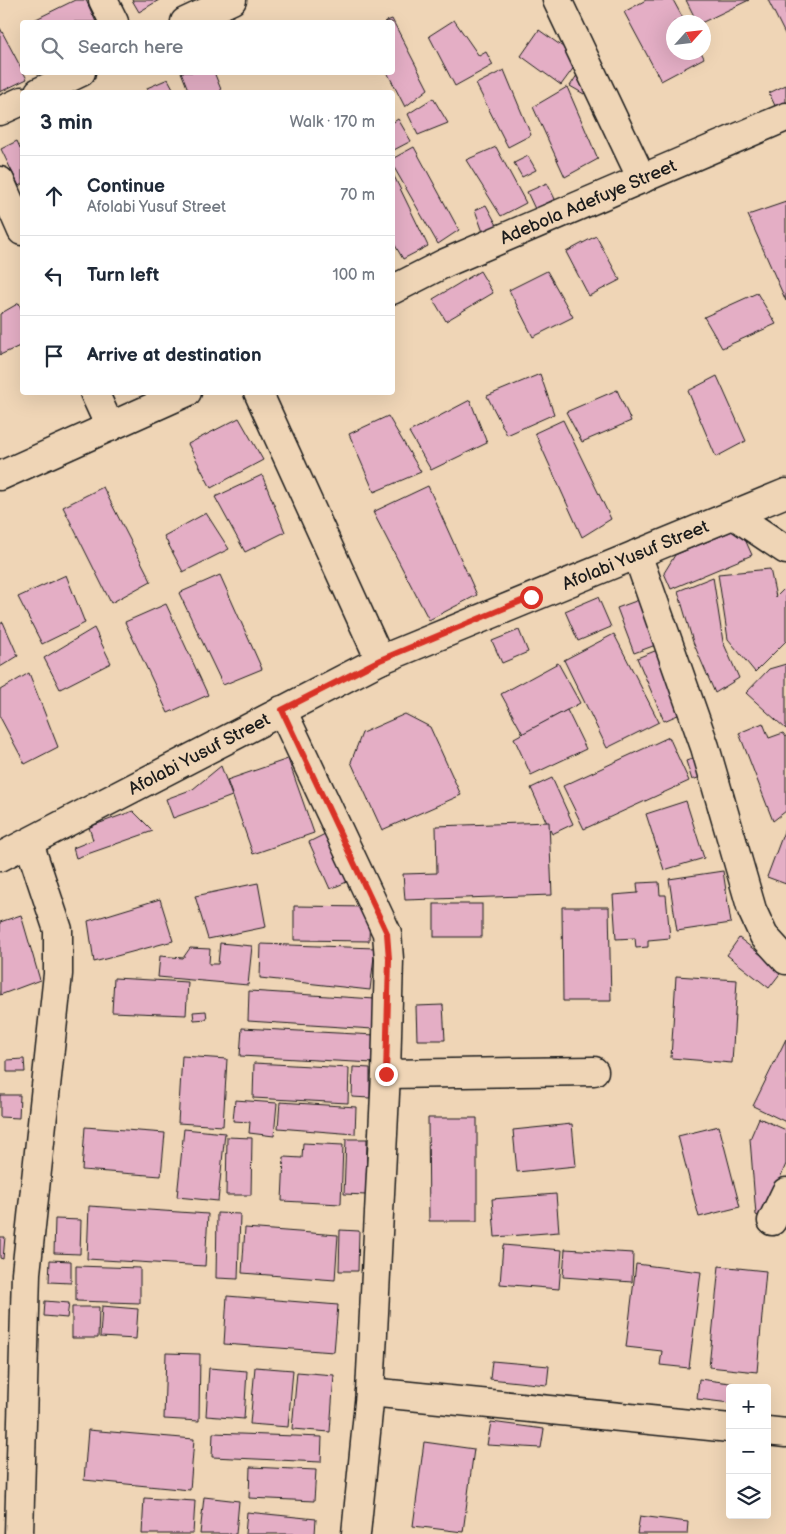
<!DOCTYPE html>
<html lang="en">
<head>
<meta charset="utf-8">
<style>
  body { margin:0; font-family:"Balsamiq Sans",sans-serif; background:#f6f6f7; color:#1f2937 }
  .controls { position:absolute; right:15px; bottom:15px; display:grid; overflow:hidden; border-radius:5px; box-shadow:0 5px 20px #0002 }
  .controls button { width:45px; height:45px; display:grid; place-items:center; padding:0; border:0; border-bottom:1px solid #e0e1e3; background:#fff; color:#1f2937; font:25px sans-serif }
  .compass { position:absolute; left:666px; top:15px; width:45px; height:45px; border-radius:50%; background:#fff; box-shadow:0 5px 20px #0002; rotate:63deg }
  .stop { position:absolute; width:15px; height:15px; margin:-11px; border:4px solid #d93025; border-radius:50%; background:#fff }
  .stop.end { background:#d93025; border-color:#fff; box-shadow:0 1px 5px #0008 }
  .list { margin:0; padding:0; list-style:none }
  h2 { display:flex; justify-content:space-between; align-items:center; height:65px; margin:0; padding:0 20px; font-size:21px }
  h2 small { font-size:16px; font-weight:400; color:#747a83 }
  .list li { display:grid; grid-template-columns:32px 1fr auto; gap:15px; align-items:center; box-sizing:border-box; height:80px; padding:0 20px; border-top:1px solid #e0e1e3 }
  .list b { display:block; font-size:19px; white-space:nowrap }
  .list p { margin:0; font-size:16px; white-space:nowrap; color:#747a83 }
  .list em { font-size:16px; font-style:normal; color:#747a83 }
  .icon { flex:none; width:28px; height:28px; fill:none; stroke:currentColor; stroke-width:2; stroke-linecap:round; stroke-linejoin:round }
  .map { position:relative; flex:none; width:786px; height:1534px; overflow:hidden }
  .search { position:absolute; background:#fff; box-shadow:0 5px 20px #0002; left:20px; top:20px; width:375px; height:55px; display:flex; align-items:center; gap:12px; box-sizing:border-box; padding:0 18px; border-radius:5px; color:#747a83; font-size:19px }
  .panel { position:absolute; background:#fff; box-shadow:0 5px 20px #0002; left:20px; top:90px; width:375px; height:305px; border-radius:5px }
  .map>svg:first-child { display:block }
</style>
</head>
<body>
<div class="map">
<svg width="786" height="1534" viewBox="0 0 786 1534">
  <rect width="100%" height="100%" fill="#efd5b6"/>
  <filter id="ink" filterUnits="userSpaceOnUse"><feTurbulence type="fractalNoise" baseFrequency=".02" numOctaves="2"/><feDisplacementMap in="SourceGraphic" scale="10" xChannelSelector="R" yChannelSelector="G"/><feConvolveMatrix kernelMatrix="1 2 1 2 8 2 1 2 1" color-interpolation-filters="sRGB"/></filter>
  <g filter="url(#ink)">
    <g fill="#e4aec5" stroke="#1c1c1c">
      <path d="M75 0H86L96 22H30Z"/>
      <path d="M132 0H159L139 12Z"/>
      <path d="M646 0H673L685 22H674V52H701L704 58 661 81 624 12Z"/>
      <path d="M686 0H749L703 22H697Z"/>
      <path d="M768 0H786V36Z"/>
      <path d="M392 19 428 89 405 107 387 72H392V22H384Z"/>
      <path d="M454 20 479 56 486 52 493 65 455 86 429 36Z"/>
      <path d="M0 28 27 79 0 92Z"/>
      <path d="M539 30 580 59 561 85 521 56Z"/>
      <path d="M504 70 531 135 508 147 476 84Z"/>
      <path d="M181 72H214L222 92H189Z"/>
      <path d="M579 72 593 80 584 94 570 86Z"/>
      <path d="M168 79 175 92H149L147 88Z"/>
      <path d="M786 85V108L778 112 769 93Z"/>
      <path d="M567 87 598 159 565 177 533 107Z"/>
      <path d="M433 98 448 123 418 135 408 114Z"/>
      <path d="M398 119 411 141 392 151V123Z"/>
      <path d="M17 141 22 152V184L19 186 1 149Z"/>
      <path d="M414 147 459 230 438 244 392 164V159Z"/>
      <path d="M496 147 526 203 501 216 466 160Z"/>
      <path d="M528 156 536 170 522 177 514 163Z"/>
      <path d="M393 174 428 246 403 259 392 240Z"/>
      <path d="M547 183 555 199 535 209 527 192Z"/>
      <path d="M786 202V301L748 215Z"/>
      <path d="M486 205 498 227 483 232 475 210Z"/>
      <path d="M596 236 620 280 589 296 566 252Z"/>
      <path d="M480 271 493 293 446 321 433 299Z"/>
      <path d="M547 271 573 317 533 337 509 290Z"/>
      <path d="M757 293 776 324 722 348 704 317Z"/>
      <path d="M19 303 22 311V345L0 355V314Z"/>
      <path d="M540 374 554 414 507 435 487 396Z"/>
      <path d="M717 376 746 441 716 457 688 391Z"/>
      <path d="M617 390 631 421 582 442 566 412Z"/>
      <path d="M470 400 487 443 431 470 409 432Z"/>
      <path d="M388 416 421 472 374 492 349 434Z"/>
      <path d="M239 418 263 460 211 488 188 444Z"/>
      <path d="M563 420 611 519 582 537 535 433Z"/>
      <path d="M262 475 285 532 245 552 215 497Z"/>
      <path d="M428 486 477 595 429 620 373 512Z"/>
      <path d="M103 487 151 581 111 603 63 507Z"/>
      <path d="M206 513 229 549 183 572 164 536Z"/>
      <path d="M740 528 752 555 671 589 664 573 675 555Z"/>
      <path d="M770 569 776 597 786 587V641L755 672 728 639 718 574Z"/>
      <path d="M66 575 85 623 42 644 18 597Z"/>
      <path d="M220 575 262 669 223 685 179 593Z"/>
      <path d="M713 577 723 642 739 678 715 693 693 642 678 591Z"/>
      <path d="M655 594 672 639 634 653 617 608Z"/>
      <path d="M598 597 611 627 578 641 565 611Z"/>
      <path d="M166 604 208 695 168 713 125 622Z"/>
      <path d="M3 622 18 656 0 667V624Z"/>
      <path d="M94 628 111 663 60 689 44 658Z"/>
      <path d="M519 630 528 652 502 663 492 641Z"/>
      <path d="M614 634 659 722 607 748 564 660Z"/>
      <path d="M660 649 687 711 664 721 637 658Z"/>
      <path d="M558 663 580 703 523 734 501 694Z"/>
      <path d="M786 664V729L746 693 769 669Z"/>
      <path d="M29 673 58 747 25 764 0 717V690Z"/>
      <path d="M567 710 586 749 531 775 514 738Z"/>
      <path d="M405 714 430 727 461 795 382 830 351 762 362 733Z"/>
      <path d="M763 723 769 738 783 733 786 737V811L773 821 739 733Z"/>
      <path d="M669 737 689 781 584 829 563 786Z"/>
      <path d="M701 756 707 775 692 780 686 761Z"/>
      <path d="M288 759 314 833 253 854 227 780Z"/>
      <path d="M221 766 232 796 173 818 166 799 193 789Z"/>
      <path d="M552 778 573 824 552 834 531 788Z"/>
      <path d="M686 801 704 858 664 870 646 814Z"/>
      <path d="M133 811 153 831 76 858 73 848 93 840 89 827Z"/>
      <path d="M549 822 552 895 405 900 403 874 437 873 436 826Z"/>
      <path d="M786 826V884L767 877Z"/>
      <path d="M327 833 349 881 330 889 309 842Z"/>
      <path d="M723 871 731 923 677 931 669 879Z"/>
      <path d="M659 882 660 895H666L670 938 648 940V947L636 948 635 938 616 939 613 895 638 893 637 883Z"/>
      <path d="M258 883 266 927 208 939 195 896Z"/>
      <path d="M160 899 173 941 94 962 88 921Z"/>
      <rect x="434" y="904" width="48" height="33"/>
      <path d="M294 906 370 907 369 941 294 940Z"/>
      <path d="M562 907H609L611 1001H563Z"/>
      <path d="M21 915 40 980 0 995V922Z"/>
      <path d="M739 938 782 971 769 988 727 955Z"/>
      <path d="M220 943 252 946 248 985 158 977 160 956 183 958 190 948 210 949 209 964H218Z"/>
      <path d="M261 944 375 948 370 990 260 978Z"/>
      <path d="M676 976 737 980 732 1063 671 1058Z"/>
      <path d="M114 978 188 982 186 1015 112 1012Z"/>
      <path d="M249 991 375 999 373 1029 248 1021Z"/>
      <path d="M443 1005 445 1040H417L416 1006Z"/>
      <path d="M206 1011 207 1019 194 1020 193 1012Z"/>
      <path d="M242 1028 375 1035 374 1063 240 1056Z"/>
      <path d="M786 1039V1122L753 1106Z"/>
      <path d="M182 1056 227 1059 223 1126 178 1123Z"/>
      <path d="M24 1059 25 1072H7V1060Z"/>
      <path d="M254 1063 349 1068 348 1103 253 1098Z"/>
      <path d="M353 1067 370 1068V1098L352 1097Z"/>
      <path d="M0 1095H20L19 1118 0 1117Z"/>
      <path d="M235 1100 277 1103 274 1136 249 1133 250 1122 233 1121Z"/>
      <path d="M280 1102 356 1107 355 1134 278 1128Z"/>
      <path d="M428 1118H477V1221H429Z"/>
      <path d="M759 1118 786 1130V1164L763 1218 756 1215 750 1139Z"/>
      <path d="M572 1124 576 1166 517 1172 513 1130Z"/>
      <path d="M719 1126 740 1207 699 1217 678 1136Z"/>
      <path d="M85 1127 165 1133 161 1176 82 1170Z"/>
      <path d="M184 1129 225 1133 218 1201 177 1197Z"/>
      <path d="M227 1137 252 1138 251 1195H226Z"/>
      <path d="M346 1139H367L366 1195 344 1194Z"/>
      <path d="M303 1143 343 1145 341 1204 282 1201 284 1157 302 1158Z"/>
      <path d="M556 1194 559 1232 495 1237 492 1199Z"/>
      <path d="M89 1206 208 1214 205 1266 87 1259Z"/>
      <path d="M217 1213 240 1214 238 1279 216 1278Z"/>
      <path d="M55 1219 81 1220 80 1254 54 1253Z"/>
      <path d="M245 1228 338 1235 335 1280 242 1273Z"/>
      <path d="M340 1230 359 1231 358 1271H339Z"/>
      <path d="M0 1237H5L3 1259 0 1258Z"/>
      <path d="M503 1245 562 1250 559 1289 500 1284Z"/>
      <path d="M565 1249 633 1253 632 1282 563 1277Z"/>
      <path d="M50 1260 71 1261V1283L49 1282Z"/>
      <path d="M636 1264 701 1272 689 1368 660 1365 662 1351 626 1347Z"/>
      <path d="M76 1266 140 1268V1303L76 1301Z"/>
      <path d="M719 1266 766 1271 757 1372 709 1367Z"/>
      <path d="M227 1296 338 1305 334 1352 224 1344Z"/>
      <path d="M45 1301 69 1303 67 1318 44 1316Z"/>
      <path d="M102 1306 138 1309 136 1339 100 1337Z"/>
      <path d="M72 1307H99L98 1338H72Z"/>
      <path d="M166 1353 200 1354 199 1421 164 1419Z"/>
      <path d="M492 1361 549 1366 547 1385 490 1379Z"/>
      <path d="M255 1367 293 1370 288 1427 250 1424Z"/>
      <path d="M209 1368 247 1371 244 1419 206 1416Z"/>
      <path d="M297 1372 334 1375 330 1432 292 1429Z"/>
      <path d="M699 1379 761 1387V1388H730V1403L697 1399Z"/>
      <path d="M491 1422 544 1429 541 1448 487 1445Z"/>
      <path d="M88 1430 194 1439 190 1490 84 1480Z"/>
      <path d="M213 1433 322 1437 321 1462 212 1457Z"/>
      <path d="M424 1442 474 1449 463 1532 413 1526Z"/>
      <path d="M250 1467 316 1470 314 1501 249 1498Z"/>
      <path d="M204 1497 239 1501 236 1534H200Z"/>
      <path d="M144 1498 195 1501 193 1534H142Z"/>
      <path d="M247 1512 316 1519 315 1534H245Z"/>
      <path d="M640 1516 688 1522 687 1534H637Z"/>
    </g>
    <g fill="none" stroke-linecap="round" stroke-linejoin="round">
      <defs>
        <g id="minor">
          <path d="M103 0 114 22"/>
          <path d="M557 0 642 179"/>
          <path d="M185 22 232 0"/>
          <path d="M39 92 81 72"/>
          <path d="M0 111 22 101"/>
          <path d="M0 181 22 231"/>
          <path id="s1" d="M392 290 445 263 786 117"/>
          <path d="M94 392 110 427"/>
          <path d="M258 392 380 660"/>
          <path d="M0 476 187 392"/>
          <path d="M734 515 786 550"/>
          <path d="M637 554 705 747 752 910 764 936 786 960"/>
          <path d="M282 710 387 933 389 959 386 1074 370 1392 356 1534"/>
          <path id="s2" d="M0 857 380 660 786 493"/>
          <path d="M386 1074 594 1071"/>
          <path d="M772 1221 786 1192"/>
          <path d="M370 1392 730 1428"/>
          <path d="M767 1431 786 1433"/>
          <path d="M19 1534 26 1273 58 974V930L29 843"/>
        </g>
      </defs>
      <use href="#minor" stroke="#1c1c1c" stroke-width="31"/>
      <use href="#minor" stroke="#efd5b6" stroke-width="28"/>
    </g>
  </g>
  <g fill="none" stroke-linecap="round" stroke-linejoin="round" filter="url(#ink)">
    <path stroke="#d93025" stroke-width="6" d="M386 1074 389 959 387 933 282 710 380 660 531 597"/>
  </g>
  <g text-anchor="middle" stroke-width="5" stroke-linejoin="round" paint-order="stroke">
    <g font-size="18" fill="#1c1c1c" stroke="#efd5b6">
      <text dy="6" stroke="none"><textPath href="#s1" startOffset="215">Adebola Adefuye Street</textPath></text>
      <text dy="6" stroke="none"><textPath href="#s2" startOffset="704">Afolabi Yusuf Street</textPath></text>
      <text dy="6" stroke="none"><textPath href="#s2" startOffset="224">Afolabi Yusuf Street</textPath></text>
    </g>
  </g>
</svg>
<div class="controls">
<button>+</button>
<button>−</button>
<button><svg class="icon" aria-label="layers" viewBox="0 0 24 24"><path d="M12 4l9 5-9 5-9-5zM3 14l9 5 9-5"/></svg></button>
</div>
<svg class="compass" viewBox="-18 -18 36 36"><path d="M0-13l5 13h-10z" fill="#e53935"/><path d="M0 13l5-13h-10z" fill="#747a83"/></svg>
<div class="stop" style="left:531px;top:597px"></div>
<div class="stop end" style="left:386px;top:1074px"></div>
<div class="search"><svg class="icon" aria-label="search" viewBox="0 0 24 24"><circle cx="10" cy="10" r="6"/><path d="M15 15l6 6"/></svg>Search here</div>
<section class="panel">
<h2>3 min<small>Walk · 170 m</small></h2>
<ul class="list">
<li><svg class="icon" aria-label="ahead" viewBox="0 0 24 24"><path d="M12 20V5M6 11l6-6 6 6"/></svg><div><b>Continue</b><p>Afolabi Yusuf Street</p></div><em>70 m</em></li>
<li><svg class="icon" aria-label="left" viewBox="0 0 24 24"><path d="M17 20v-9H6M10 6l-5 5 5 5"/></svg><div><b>Turn left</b></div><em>100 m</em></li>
<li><svg class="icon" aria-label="arrive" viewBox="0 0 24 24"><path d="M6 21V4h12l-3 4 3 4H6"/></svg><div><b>Arrive at destination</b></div></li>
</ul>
</section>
</div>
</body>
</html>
